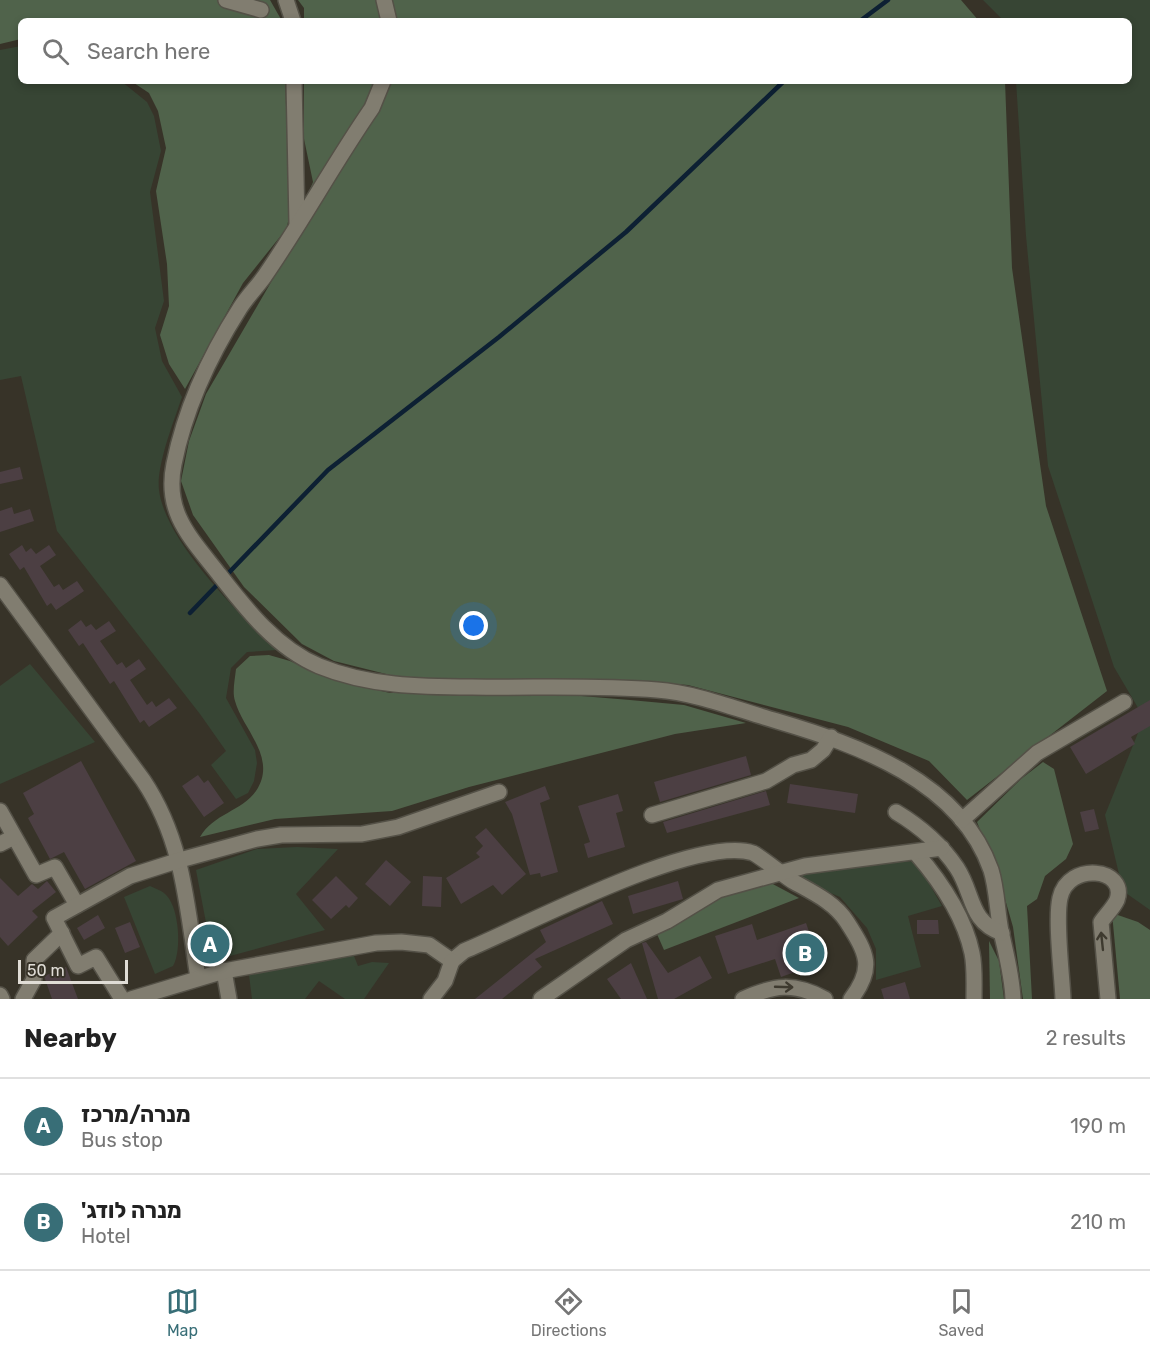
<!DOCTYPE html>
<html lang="en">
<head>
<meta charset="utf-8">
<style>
  body { margin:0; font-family:Rubik,Heebo,sans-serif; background:#f6f6f6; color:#222 }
  .scale { position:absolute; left:18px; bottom:15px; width:110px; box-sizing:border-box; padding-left:6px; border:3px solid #e0ddd6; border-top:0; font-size:16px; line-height:21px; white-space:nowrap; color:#e0ddd6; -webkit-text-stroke:4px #373328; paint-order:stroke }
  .you { position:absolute; left:474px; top:626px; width:21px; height:21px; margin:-15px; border:4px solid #fff; border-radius:50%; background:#1a73e8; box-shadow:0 0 0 9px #1a73e833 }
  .badge { display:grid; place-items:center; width:39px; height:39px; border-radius:50%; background:#386e77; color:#fff; font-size:20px; font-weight:700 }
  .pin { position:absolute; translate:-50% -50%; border:3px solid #fff; box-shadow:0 2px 6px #0006 }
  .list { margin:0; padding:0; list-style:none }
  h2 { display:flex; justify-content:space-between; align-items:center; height:78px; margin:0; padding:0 24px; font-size:26px }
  h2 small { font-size:20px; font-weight:400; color:#767676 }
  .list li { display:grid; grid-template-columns:39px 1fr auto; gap:18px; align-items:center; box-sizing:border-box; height:96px; padding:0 24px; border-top:2px solid #e0e0e0 }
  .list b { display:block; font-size:22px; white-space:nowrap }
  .list p { margin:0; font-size:20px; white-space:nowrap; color:#767676 }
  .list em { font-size:20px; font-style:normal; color:#767676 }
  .icon { flex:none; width:33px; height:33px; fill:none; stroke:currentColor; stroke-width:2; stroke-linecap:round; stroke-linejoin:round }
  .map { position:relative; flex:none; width:1150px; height:999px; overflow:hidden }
  .search { position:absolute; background:#fff; box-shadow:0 3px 9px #0003; left:18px; right:18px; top:18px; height:66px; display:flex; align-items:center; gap:15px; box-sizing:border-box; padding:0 21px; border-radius:9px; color:#767676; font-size:22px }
  .sheet { height:270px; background:#fff }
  nav { display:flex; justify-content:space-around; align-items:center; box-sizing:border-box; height:84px; border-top:2px solid #e0e0e0; background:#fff; font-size:16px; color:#767676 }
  nav a { display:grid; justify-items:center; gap:3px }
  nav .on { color:#386e77 }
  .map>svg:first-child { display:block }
</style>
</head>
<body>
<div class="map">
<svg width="1150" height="999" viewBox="0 0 1150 999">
  <rect width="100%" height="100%" fill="#373328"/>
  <g fill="#374534">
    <path d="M983 0H1150V910L1123 891 1105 815 1144 718 1114 667 1048 466 1026 236 1016 81H1129V21H1004Z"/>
    <path d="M21 46V81H121L147 102 154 116 161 151 150 192 164 301 155 328 162 361 182 397C174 421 156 466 159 490 165 541 240 615 277 650L247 652 231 668 226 698 255 750 257 763 254 781 248 793 236 799 211 765 226 751 200 714 57 531 21 376 0 380V50Z"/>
    <path d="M30 664 95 742 0 784V686Z"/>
    <path d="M297 847 338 849 296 894 325 930 230 956 218 955 211 949 196 870 257 849Z"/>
    <path d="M916 861 942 906 908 916 921 967 876 980V949L867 928 840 897 802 881 797 875 826 866Z"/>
    <path d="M150 886C156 889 162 890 167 896 179 909 182 951 173 966L155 974 124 897Z"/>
    <path d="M352 951 358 966 372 962 389 963 364 999H345L319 981 305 999H252L249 975 285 963Z"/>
  </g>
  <g fill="#50634b">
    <path d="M0 0H270L282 21H21V39L0 44Z"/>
    <path d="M298 0H961L979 21H304V8Z"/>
    <path d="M131 81H285L290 209 287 228 243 283 185 389 169 364 160 335 169 306 167 264 156 191 166 148 158 111 149 93Z"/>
    <path d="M304 81H1005L1012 268 1046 506 1107 691 967 800 929 761 848 727 688 685 627 680 418 682 334 661 302 644 244 587 193 515 181 481 189 441 206 394 274 277 313 182 304 139Z"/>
    <path d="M269 655 290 661 330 679 390 693H545L630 700 684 705 746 723 675 734 469 787 392 811 275 819 200 837C213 814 242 811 256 791 278 758 243 730 235 701 232 692 235 679 236 669L250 656Z"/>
    <path d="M1043 762 1054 769 1073 844 1066 859 1045 876 1037 899 1027 906 1032 999H1023L1013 927 999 878 977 822 1021 779Z"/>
    <path d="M769 882 799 898 664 950 657 934C697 906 721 892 769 882Z"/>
    <path d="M1112 913 1138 922 1150 930V999H1120Z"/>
    <path d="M989 941 999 961 1004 999H990Z"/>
  </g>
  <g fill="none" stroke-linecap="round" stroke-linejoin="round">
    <g stroke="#0d2033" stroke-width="4.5">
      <path d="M860 21 888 0"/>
      <path d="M190 613 328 470 499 337 626 232 784 81"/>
    </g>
  </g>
  <g fill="#4c3f43">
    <path d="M20 467 23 479 0 484V472Z"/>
    <path d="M12 507 14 514 30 509 34 521 0 532V511Z"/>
    <path d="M22 545 26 552 31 548 36 554 49 545 56 555 40 566 54 587 59 584 63 590 77 581 84 591 56 610 51 603 47 606 24 567 20 570 9 554Z"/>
    <path d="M81 620 86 627 91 624 96 630 109 621 116 631 100 641 117 665 122 662 126 668 139 659 146 669 130 680 147 705 152 701 156 707 169 698 177 708 149 727 144 720 140 723 114 681 110 684 83 643 79 646 68 630Z"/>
    <path d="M1150 700V726L1131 737 1135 744 1086 774 1070 747Z"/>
    <path d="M746 756 751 775 660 802 654 782Z"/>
    <path d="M81 761 136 861 85 889 64 852 50 859 28 818 34 814 23 793Z"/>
    <path d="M198 775 204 783 208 780 224 803 204 817 182 786Z"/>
    <path d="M790 784 858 794 855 813 787 803Z"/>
    <path d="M545 786 550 799 540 803 558 872 541 877 540 873 530 875 512 814 505 802Z"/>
    <path d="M766 791 770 805 667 833 663 822Z"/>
    <path d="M618 794 623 811 616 813 625 847 588 858 584 844 590 842 578 806Z"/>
    <path d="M1094 809 1099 829 1085 832 1080 812Z"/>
    <path d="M486 828 526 874 502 895 493 885 461 904 446 878 480 857 476 853 483 846 475 837Z"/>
    <path d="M386 860 411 882 390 906 365 884Z"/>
    <path d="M336 876 358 898 349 908 346 905 331 919 312 900Z"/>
    <path d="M423 876 442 877 441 907 422 906Z"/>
    <path d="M0 878 18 896 32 884 38 889 47 881 56 892 32 911 38 917 8 946 0 937Z"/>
    <path d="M678 881 683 899 633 914 628 896Z"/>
    <path d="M602 901 613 924 535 959 542 967 502 999H475L546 942 540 930Z"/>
    <path d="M98 915 105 928 84 940 77 928Z"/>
    <path d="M917 920H938L939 934H917Z"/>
    <path d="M130 922 140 947 125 953 115 928Z"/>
    <path d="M806 923 820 963 781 977 775 959 728 974 715 936 752 924 757 940Z"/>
    <path d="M646 942 668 973 700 956 712 978 674 999H658L642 943Z"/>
    <path d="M631 963 647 999H621L607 979Z"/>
    <path d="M66 967 78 999H52L44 976Z"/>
    <path d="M905 982 910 999H884L881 989Z"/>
  </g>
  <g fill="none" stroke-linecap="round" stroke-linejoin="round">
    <defs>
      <g id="minor">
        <path d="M226 0 261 10"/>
        <path d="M286 0 293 21"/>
        <path d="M384 0 389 21"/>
        <path d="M294 81 297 224"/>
        <path d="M383 81 372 108C334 163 302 222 264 277 256 288 247 297 240 308 210 355 185 409 174 464 164 512 190 537 218 573 246 609 276 648 319 666 368 686 420 687 472 687 533 688 596 685 657 690 697 693 738 710 777 721 858 745 960 781 991 870 997 889 997 911 1001 931 1006 954 1012 975 1013 999"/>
        <path d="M0 585 143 780C184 841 187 908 198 978"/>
        <path d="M0 811 36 875 55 867 77 905"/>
        <path d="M896 812C921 827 941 844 957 868 974 894 969 922 1002 933"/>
        <path d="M652 815 766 781 793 765 811 760 823 750 831 737"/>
        <path d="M962 820 1037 753 1124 702"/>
        <path d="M0 844 14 837"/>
        <path d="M916 853C941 882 964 915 972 953 975 967 974 984 974 999"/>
        <path d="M224 971 229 999"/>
        <path d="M0 995 2 999"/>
        <path d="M23 999 34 979V960L62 933"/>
        <path d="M122 999 96 957 78 966 54 918 130 876 180 860 257 839 281 835 362 834 398 827 499 792"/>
        <path d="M131 999 224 971 376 943 401 942 429 945 452 961 464 951C523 927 696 834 753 853 760 856 784 876 794 882 814 893 835 903 847 922 867 953 875 968 851 999"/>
        <path d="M431 999 445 981 452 961"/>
        <path d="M541 999 626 940 667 921 718 890 805 866 942 848"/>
        <path d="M743 999C774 985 794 982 825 999"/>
        <path d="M1063 999C1062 974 1055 920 1060 898 1068 861 1128 868 1117 900 1114 907 1106 915 1101 922L1108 999"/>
      </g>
    </defs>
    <use href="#minor" stroke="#545147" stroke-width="18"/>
    <use href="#minor" stroke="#817d70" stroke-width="15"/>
  </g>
  <defs><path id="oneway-shaft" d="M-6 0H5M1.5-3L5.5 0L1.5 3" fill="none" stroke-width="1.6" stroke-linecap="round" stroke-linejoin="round" transform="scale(1.5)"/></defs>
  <g stroke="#3e3a2f">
    <use href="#oneway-shaft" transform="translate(1102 941) rotate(-96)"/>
    <use href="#oneway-shaft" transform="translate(784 987) rotate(2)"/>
  </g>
</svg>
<div class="scale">50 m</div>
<div class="you"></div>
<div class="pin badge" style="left:210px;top:944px">A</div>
<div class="pin badge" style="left:805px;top:953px">B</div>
<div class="search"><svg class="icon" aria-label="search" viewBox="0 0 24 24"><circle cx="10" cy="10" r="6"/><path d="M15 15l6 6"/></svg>Search here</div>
</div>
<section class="sheet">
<h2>Nearby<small>2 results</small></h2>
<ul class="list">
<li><span class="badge">A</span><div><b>מנרה/מרכז</b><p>Bus stop</p></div><em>190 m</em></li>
<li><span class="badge">B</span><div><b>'מנרה לודג</b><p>Hotel</p></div><em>210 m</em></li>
</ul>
</section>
<nav>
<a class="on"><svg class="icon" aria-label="map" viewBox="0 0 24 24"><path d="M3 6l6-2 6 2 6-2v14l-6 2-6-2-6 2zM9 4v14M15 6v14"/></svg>Map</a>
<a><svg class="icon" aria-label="directions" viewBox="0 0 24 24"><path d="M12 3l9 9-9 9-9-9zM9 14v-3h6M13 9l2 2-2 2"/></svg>Directions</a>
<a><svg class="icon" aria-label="saved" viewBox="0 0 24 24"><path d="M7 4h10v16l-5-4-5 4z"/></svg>Saved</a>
</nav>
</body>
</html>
